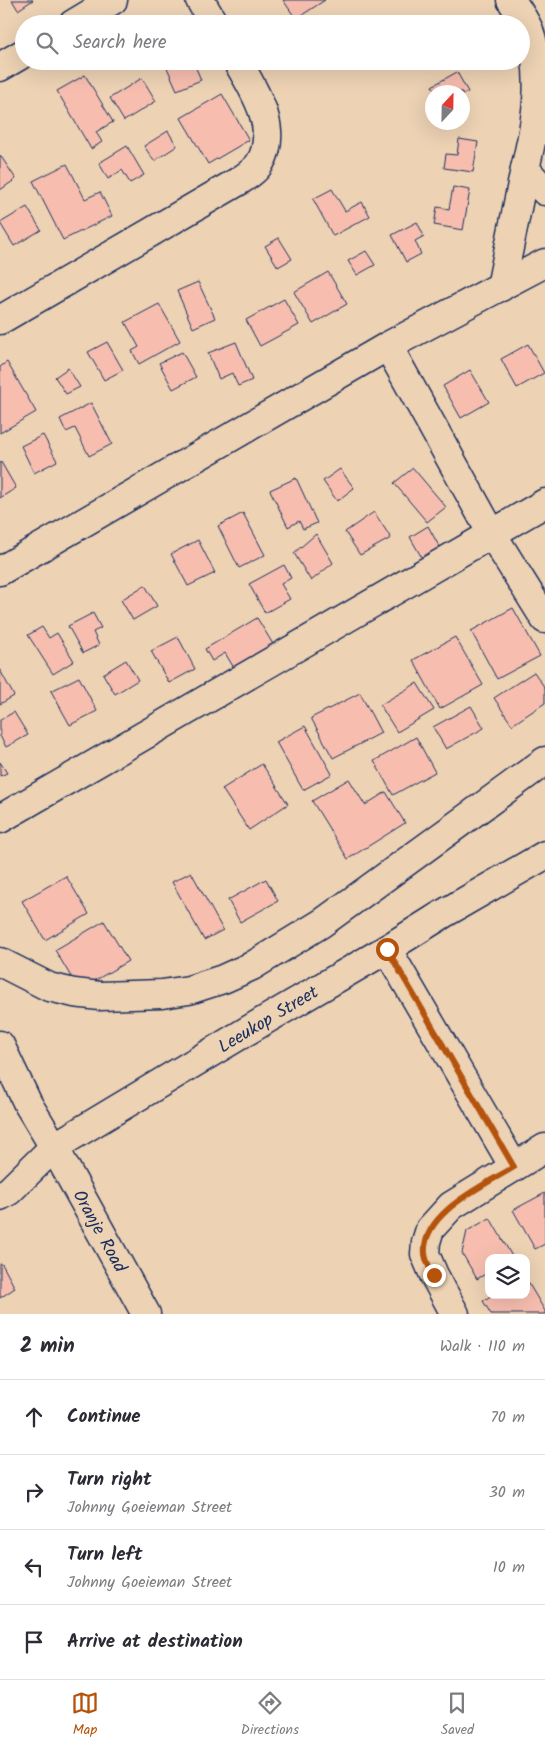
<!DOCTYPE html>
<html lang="en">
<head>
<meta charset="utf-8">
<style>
  body { margin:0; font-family:Kalam,sans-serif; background:#f2f2f3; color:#2b2b33 }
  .controls { position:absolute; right:15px; bottom:15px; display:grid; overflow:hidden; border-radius:10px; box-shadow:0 5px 20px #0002 }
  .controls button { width:45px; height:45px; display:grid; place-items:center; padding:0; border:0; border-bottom:1px solid #e1e1e2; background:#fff; color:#2b2b33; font:25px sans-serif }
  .compass { position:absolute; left:425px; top:85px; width:45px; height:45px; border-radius:50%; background:#fff; box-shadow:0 5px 20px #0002; rotate:22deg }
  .stop { position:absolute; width:15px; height:15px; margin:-11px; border:4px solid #b45309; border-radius:50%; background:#fff }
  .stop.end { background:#b45309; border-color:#fff; box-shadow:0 1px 5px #0008 }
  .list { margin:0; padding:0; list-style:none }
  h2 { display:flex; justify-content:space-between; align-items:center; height:65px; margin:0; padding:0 20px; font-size:21px }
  h2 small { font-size:16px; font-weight:400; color:#7c7c81 }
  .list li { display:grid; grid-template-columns:32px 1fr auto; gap:15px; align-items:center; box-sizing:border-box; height:75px; padding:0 20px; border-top:1px solid #e1e1e2 }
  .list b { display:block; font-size:19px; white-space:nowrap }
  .list p { margin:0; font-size:16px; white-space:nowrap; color:#7c7c81 }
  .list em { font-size:16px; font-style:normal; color:#7c7c81 }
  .icon { flex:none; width:28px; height:28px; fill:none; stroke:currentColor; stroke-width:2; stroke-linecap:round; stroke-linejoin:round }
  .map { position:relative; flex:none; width:545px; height:1314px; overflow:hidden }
  .search { position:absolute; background:#fff; box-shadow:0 5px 20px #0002; left:15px; right:15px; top:15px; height:55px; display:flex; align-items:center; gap:12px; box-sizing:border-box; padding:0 18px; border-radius:28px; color:#7c7c81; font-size:19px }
  .sheet { height:365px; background:#fff }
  nav { display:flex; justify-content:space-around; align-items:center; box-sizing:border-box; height:70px; border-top:1px solid #e1e1e2; background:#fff; font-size:14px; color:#7c7c81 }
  nav a { display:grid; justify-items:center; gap:2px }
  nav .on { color:#b45309 }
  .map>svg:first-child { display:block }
</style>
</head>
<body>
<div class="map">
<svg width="545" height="1314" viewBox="0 0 545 1314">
  <rect width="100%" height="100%" fill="#edd2b4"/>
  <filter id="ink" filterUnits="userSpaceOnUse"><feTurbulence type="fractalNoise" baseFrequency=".02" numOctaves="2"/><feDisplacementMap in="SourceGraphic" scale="10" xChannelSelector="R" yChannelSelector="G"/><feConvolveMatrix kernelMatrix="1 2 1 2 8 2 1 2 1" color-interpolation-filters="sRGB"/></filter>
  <g filter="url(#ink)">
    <g fill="#f7beaf" stroke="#1b2f5e">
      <path d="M12 0H33L18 10Z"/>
      <path d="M283 0H325L296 19Z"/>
      <path d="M164 61H193L201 80 177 90Z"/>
      <path d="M457 72 468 92 462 95V92H436L432 86Z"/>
      <path d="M85 75 113 122 96 132 102 142 91 149 57 91Z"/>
      <path d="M142 78 156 101 124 121 110 98Z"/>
      <path d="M222 94 249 140 208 164 181 118Z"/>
      <path d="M168 131 177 146 154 161 144 146Z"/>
      <path d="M459 139 478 142 473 172 444 168 446 154 457 155Z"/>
      <path d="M127 146 144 175 130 183 122 170 108 179 99 163Z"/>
      <path d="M0 155 16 179 0 190Z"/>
      <path d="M67 164 85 199 100 192 112 216 63 240 33 181Z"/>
      <path d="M453 187 470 190 463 230 434 225 437 207 449 209Z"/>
      <path d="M332 189 345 211 362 202 370 216 333 236 313 199Z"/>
      <path d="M27 207 41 230 14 246 0 223Z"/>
      <path d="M417 222 424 236 415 241 421 254 406 262 392 235Z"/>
      <path d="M279 238 292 259 278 267 265 246Z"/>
      <path d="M366 251 375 265 357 275 348 261Z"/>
      <path d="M328 272 347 304 313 324 294 292Z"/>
      <path d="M198 282 215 318 193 328 177 291Z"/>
      <path d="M284 299 299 325 260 346 246 320Z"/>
      <path d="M159 304 180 341 139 364 132 351 139 347 125 322Z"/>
      <path d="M107 342 123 370 104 380 88 352Z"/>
      <path d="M236 342 252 380 238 386 232 373 219 379 208 353Z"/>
      <path d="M528 344 544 373 517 388 501 359Z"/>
      <path d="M182 352 196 377 173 389 159 363Z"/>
      <path d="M7 362 36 412 0 433V367Z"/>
      <path d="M68 368 80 387 66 394 55 377Z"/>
      <path d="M470 370 489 402 461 418 443 386Z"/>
      <path d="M91 403 112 444 89 456 75 428 66 432 60 419Z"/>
      <path d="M43 435 57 461 34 473 21 446Z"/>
      <path d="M1 462 16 488 0 498V463Z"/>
      <path d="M413 468 446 507 427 522 394 483Z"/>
      <path d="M340 469 354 488 337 501 323 481Z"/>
      <path d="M296 478 317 523 303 529 299 521 288 527 270 490Z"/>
      <path d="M374 512 391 538 360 555 345 532Z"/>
      <path d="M243 513 265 555 239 568 218 526Z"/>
      <path d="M428 526 440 548 422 558 410 537Z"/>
      <path d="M316 534 333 563 311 581 294 553Z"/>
      <path d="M198 540 215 573 188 586 171 554Z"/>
      <path d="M284 565 291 578 281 584 290 599 265 613 249 584Z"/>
      <path d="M145 585 157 606 133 620 121 600Z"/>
      <path d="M513 608 540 656 497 679 471 631Z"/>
      <path d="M93 613 101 628 93 632 99 645 83 653 68 626Z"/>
      <path d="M257 618 276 649 237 673 225 653 212 661 205 649Z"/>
      <path d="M42 627 49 638 57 633 74 661 53 674 28 635Z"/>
      <path d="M178 637 195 669 169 683 151 651Z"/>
      <path d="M455 637 483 685 440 709 413 660Z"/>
      <path d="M126 660 138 680 115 694 103 674Z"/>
      <path d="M0 670 14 696 0 704Z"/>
      <path d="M534 672 545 688V703L512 725 494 698Z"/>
      <path d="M79 677 97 711 70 725 51 691Z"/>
      <path d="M417 683 434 710 397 732 380 705Z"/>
      <path d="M360 693 381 733 333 758 311 718Z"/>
      <path d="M471 706 484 728 446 749 433 727Z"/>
      <path d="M14 712 28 735 6 747 0 736V720Z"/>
      <path d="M305 726 332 774 303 790 276 742Z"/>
      <path d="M416 737 435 772 393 795 374 761Z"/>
      <path d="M0 762 7 773 0 776Z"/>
      <path d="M262 764 288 804 249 830 222 789Z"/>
      <path d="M349 779 365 805 386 792 405 823 348 859 312 801Z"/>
      <path d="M191 872 223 930 204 940 172 882Z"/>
      <path d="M66 876 89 914 45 940 22 901Z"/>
      <path d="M266 879 278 901 240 922 228 900Z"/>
      <path d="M104 921 128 961 79 990 55 950Z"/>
      <path d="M545 1193V1244L535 1249 513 1210Z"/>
      <path d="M490 1218 513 1258H489V1272L477 1279 462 1253 467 1231Z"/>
      <path d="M0 1264H2L15 1288 0 1298Z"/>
      <path d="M526 1279 545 1311V1314H491L483 1301 492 1295H526Z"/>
    </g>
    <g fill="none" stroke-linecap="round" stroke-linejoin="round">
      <defs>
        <g id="minor">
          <path d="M200 0 214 24"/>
          <path d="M511 0C517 9 524 19 529 30 545 76 536 123 525 169"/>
          <path d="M73 24 113 0"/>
          <path d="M0 67 24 53"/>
          <path d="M501 287 525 169 545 191"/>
          <path d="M0 320 239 181C247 176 255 171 260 163 280 129 254 90 237 61"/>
          <path d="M388 346 492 534 545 619"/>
          <path d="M0 571 388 346 545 263"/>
          <path d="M0 819 545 503"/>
          <path d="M387 949 514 1167"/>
          <path d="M0 962 49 987 74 993 100 996 162 994 189 990 223 979 252 966 322 923 545 761"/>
          <path d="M0 1045 28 1104 54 1147 146 1314"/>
          <path d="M0 1196 9 1191 54 1147 267 1019 387 949 443 914 545 855"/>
          <path d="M455 1314 434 1275 425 1254 426 1242 430 1229 451 1206 545 1148"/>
        </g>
      </defs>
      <use href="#minor" stroke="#1b2f5e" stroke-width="31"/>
      <use href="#minor" stroke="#edd2b4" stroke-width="28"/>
    </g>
  </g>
  <g fill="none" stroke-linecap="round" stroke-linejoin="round" filter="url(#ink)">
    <path stroke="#b45309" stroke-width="6" d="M387 949 514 1167C485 1185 421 1213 425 1254 426 1261 430 1269 434 1275"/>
  </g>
  <g text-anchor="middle" stroke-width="4" stroke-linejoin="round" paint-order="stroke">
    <g font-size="18" fill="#1b2f5e" stroke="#edd2b4">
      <text transform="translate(268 1019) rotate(-31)" y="6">Leeukop Street</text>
      <text transform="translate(100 1231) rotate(61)" y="6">Oranje Road</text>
    </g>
  </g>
</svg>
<div class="controls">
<button><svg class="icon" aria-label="layers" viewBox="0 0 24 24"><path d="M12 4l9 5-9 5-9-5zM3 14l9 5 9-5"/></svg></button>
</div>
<svg class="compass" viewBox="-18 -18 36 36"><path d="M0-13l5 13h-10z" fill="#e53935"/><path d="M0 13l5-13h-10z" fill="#7c7c81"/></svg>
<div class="stop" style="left:387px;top:949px"></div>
<div class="stop end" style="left:434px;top:1275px"></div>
<div class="search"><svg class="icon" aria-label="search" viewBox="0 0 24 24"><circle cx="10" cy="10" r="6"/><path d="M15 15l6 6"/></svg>Search here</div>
</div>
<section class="sheet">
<h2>2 min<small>Walk · 110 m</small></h2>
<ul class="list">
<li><svg class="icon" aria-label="ahead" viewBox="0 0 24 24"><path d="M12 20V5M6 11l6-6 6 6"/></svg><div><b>Continue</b></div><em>70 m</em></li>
<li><svg class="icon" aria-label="right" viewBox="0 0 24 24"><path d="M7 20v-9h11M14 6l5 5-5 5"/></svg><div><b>Turn right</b><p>Johnny Goeieman Street</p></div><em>30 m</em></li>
<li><svg class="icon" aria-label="left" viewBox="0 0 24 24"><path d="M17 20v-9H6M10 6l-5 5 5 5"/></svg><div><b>Turn left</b><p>Johnny Goeieman Street</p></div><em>10 m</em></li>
<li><svg class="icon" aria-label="arrive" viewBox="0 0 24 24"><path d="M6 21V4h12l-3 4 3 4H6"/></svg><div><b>Arrive at destination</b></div></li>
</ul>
</section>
<nav>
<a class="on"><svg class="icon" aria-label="map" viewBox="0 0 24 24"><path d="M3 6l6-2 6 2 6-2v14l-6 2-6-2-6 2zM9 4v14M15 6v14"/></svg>Map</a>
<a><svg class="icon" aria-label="directions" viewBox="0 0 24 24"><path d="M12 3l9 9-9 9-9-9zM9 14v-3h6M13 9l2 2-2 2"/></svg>Directions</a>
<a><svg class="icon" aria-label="saved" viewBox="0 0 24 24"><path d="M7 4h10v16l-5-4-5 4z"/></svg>Saved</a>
</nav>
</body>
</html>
